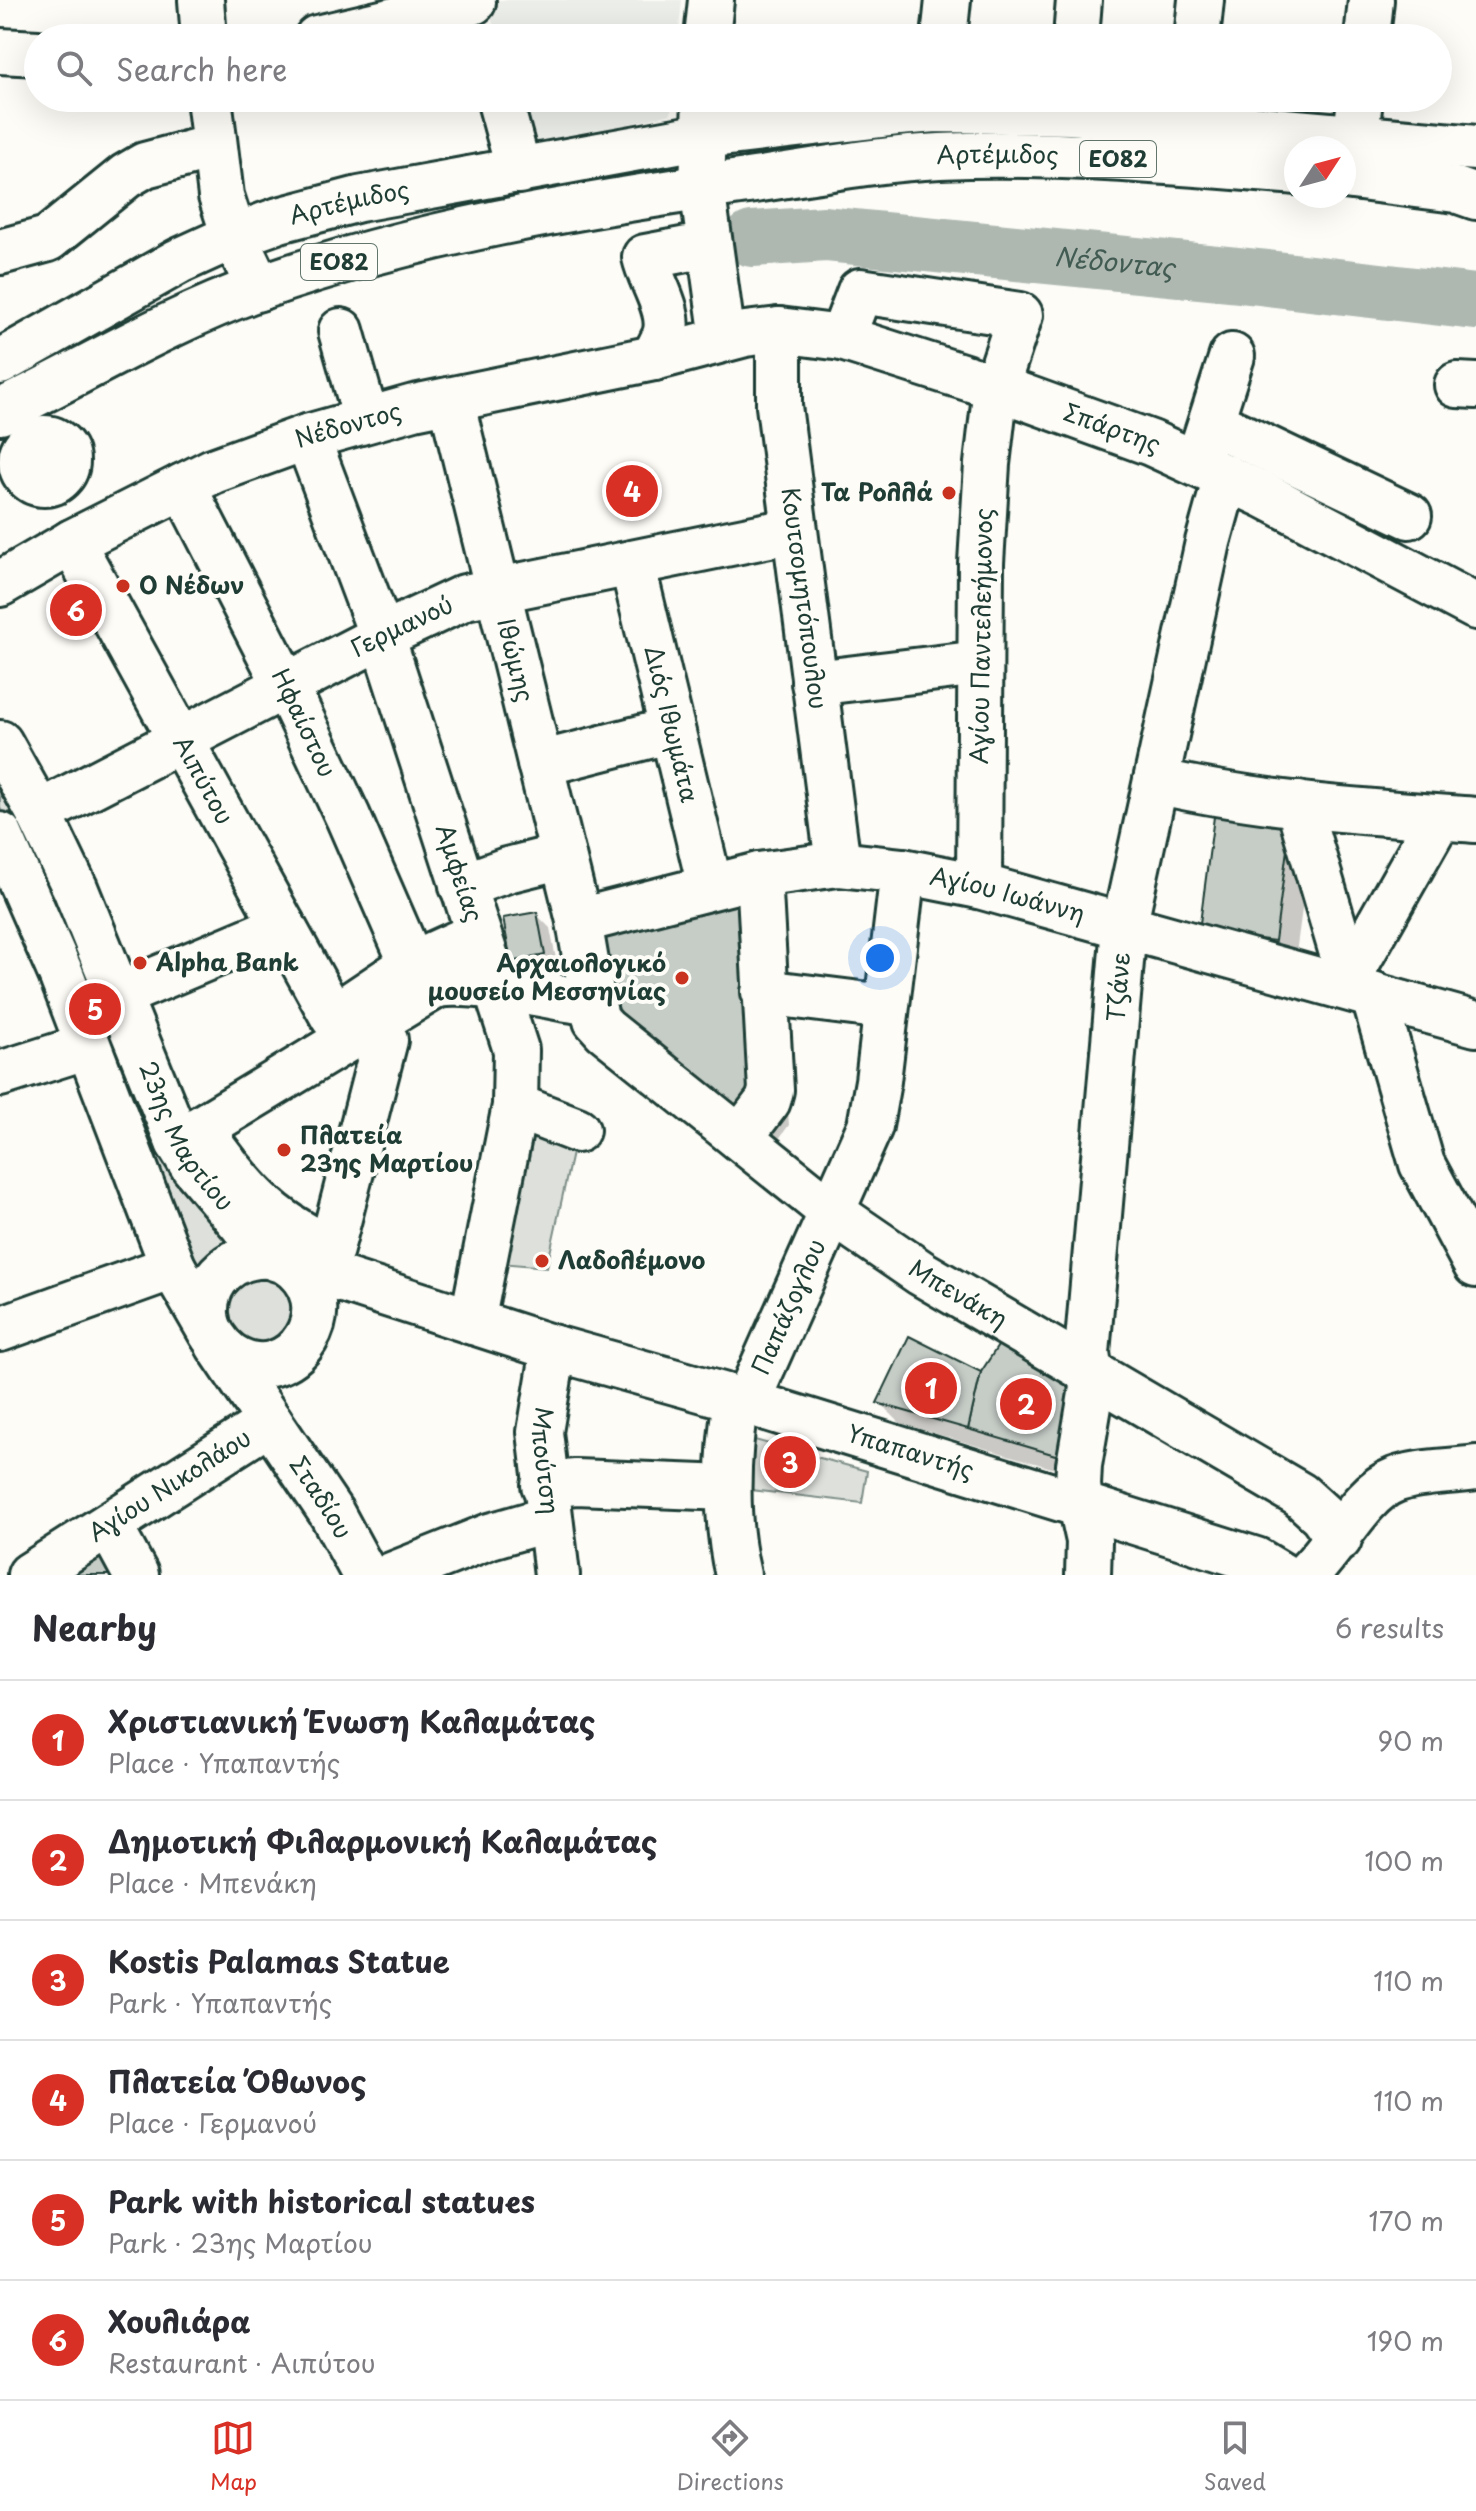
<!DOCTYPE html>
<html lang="en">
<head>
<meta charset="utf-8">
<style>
  body { margin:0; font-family:"Playpen Sans",sans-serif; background:#f2f2f3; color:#2b2b33 }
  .compass { position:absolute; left:1284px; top:136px; width:72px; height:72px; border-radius:50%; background:#fff; box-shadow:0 8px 32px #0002; rotate:54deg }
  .you { position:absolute; left:880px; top:958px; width:28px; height:28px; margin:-20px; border:6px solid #fff; border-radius:50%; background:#1a73e8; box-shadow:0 0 0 12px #1a73e833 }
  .badge { display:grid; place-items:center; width:52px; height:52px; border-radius:50%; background:#d93025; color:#fff; font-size:26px; font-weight:700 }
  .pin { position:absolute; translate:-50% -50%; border:4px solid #fff; box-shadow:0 2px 8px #0006 }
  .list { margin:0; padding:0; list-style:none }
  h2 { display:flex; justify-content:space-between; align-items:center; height:104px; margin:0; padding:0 32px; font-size:34px }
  h2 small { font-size:26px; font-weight:400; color:#7c7c81 }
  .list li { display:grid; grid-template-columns:52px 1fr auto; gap:24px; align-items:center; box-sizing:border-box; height:120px; padding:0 32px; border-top:2px solid #e1e1e2 }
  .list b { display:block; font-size:30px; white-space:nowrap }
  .list p { margin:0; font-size:26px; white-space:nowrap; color:#7c7c81 }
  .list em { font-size:26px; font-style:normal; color:#7c7c81 }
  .icon { flex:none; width:44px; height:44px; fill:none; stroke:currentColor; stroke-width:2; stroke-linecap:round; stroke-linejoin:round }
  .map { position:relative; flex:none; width:1476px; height:1575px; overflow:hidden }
  .search { position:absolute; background:#fff; box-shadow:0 8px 32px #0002; left:24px; right:24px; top:24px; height:88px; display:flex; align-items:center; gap:20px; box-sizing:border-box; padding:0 28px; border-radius:44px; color:#7c7c81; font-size:30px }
  .sheet { height:824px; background:#fff }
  nav { display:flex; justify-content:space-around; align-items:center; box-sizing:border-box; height:112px; border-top:2px solid #e1e1e2; background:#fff; font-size:22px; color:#7c7c81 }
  nav a { display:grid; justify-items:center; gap:4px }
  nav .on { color:#d93025 }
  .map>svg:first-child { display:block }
</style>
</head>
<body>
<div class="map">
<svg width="1476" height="1575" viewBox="0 0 1476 1575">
  <rect width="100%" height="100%" fill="#fdfcf7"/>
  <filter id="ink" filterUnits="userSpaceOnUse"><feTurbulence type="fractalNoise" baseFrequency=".0125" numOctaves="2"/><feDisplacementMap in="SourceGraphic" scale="16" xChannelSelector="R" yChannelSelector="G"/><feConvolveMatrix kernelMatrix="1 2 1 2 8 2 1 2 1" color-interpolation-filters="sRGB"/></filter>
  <g filter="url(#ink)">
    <g fill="#eceee9">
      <path d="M486 0H682L678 38H497Z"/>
      <path d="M513 98H672L671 114 529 147Z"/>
    </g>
    <g fill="#dde0db" stroke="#7e8e88" stroke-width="2">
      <path d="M0 781 16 806 77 947 151 1139 178 1184 194 1205 238 1249 197 1268 171 1200 39 891 0 808Z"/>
      <path d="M515 1106 577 1130 547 1267 488 1262Z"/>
      <circle cx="261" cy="1310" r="33"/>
      <path d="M744 1437 867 1471 862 1503 742 1489Z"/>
    </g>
    <g fill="#0003">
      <path d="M1217 811 1311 842 1295 961 1222 951Z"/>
      <path d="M536 914 550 928 558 969 527 975 513 961Z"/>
      <path d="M776 937 789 1125 773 1147 652 1052Z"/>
      <path d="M982 1375 1082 1477 900 1423 879 1402Z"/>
    </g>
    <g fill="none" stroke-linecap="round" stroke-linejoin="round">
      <path stroke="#aeb8b1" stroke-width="56" id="s1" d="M752 239 825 234 1259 277 1476 302"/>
    </g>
    <g fill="#c6cdc7" stroke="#1f3d34" stroke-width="2">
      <path d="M1215 809 1291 819 1275 941 1199 931Z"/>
      <path d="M736 898 749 907 762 1097 744 1121 622 1024 600 931Z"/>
      <path d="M537 912 545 955 511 962 503 918Z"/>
      <path d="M1005 1335 1085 1378 1062 1457 968 1429 981 1372Z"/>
      <path d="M909 1336 981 1372 968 1429 877 1403Z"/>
      <path d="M114 1548 129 1575H73L72 1573Z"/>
    </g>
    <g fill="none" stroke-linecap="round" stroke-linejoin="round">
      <defs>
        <g id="minor">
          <path d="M201 0 204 38"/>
          <path d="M317 38 473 2"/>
          <path d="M707 38 711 0"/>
          <path d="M944 38 948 0"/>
          <path d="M1076 38 1079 0"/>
          <path d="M1197 38 1201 0"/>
          <path d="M1367 38 1371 0"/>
          <path d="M0 51 38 53"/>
          <path d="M209 98 221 196 234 236 259 288"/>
          <path d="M499 98 519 171"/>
          <path d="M705 98 702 187 723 339"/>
          <path d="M1356 137 1360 98"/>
          <path d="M0 252 48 239 126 176 145 165 213 147"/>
          <path id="s2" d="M779 330V406L838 864"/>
          <path d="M341 331 366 419"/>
          <path d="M842 338 860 291 1020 315 996 387 987 464 981 563 979 886"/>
          <path d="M654 358C657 351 662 343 665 335 673 311 650 281 645 257L708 245"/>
          <path d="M1457 385 1476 386"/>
          <path id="s3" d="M451 400 579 921 596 1020 605 1030 832 1212 921 1273 1300 1495 1322 1515 1339 1539"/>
          <path d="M1211 422 1409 516"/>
          <path id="s4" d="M307 437 382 636 516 1050 515 1106 472 1322"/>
          <circle cx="44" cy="461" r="23"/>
          <path d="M1202 449 1232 356"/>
          <path d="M1226 477 1208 542 1124 927 1087 1353 1092 1388 1079 1465 1078 1486 1081 1505 1256 1560 1281 1575"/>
          <path id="s5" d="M183 486 286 686 348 817 412 964"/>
          <path id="s6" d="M72 542 333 1017 412 964 478 934"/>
          <path id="s7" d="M632 563 710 886"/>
          <path id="s8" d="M0 584 74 541 213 471 307 437 414 407 654 358 745 334 779 330 842 338 996 387 1151 443 1264 495 1476 607"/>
          <path d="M814 683 980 663"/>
          <path d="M540 764 672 730"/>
          <path d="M1156 781C1260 805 1369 812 1476 820"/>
          <path d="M1298 804 1349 977"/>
          <path id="s9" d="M39 813 382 636 465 597 794 530"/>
          <path d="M462 886 507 870 563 856"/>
          <path id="s10" d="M579 921 759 875 838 864 903 871 979 886 1476 1024"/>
          <path d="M1348 987 1349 977 1439 818"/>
          <path d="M764 992 885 1007"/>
          <path d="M1373 994 1422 1164 1476 1265"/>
          <path d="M119 995 283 926"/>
          <path d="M0 1074 88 1046"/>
          <path d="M515 1106 577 1130"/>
          <path d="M200 1129C243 1187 263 1217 331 1249L385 1040 365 1000"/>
          <path d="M740 1138 768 1101 771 1090 759 875"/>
          <path d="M178 1142 437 985C476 979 551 997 592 1003"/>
          <path d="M0 1329 173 1267"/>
          <path id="s11" d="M554 1348 540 1432 557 1575"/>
          <path d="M736 1399C727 1457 724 1517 738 1575"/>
          <path id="s12" d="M747 1402 870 1126 878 1081 903 871"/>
          <path d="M544 1485 576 1482 728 1488"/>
          <path d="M109 1525 136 1575"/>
          <path id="s13" d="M30 1575 270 1422"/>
          <path d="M392 1575 490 1536 549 1519"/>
          <path d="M1306 1575C1336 1548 1360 1493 1395 1480 1419 1471 1451 1472 1476 1468"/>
        </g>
        <g id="major">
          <path d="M1344 176 1456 190 1476 197"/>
          <path id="s14" d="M0 362 179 261 234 236 279 220 359 199 704 136 899 113 936 110 1071 112 1476 148"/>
          <path id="s15" d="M0 412C86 370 170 319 261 287 415 233 579 205 740 182 806 173 873 159 940 156 1059 151 1178 163 1296 172"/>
          <path id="s16" d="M0 743 39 813 75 888 178 1142 193 1166 269 1256"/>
          <path d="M0 835 61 974 173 1267 211 1333"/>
          <path id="s17" d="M285 1261C352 1302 291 1396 230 1355 217 1345 207 1330 206 1314 204 1277 235 1254 269 1256L554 1348 747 1402 1081 1505 1089 1541 1088 1575"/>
          <path id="s18" d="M218 1345 332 1514 365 1575"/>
        </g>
      </defs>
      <use href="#minor" stroke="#1f3d34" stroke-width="50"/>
      <use href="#major" stroke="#1f3d34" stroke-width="50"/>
      <use href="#minor" stroke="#fdfcf7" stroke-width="44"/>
      <use href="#major" stroke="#fdfcf7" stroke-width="44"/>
    </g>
  </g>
  <g fill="#c8321e" stroke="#fdfcf7" stroke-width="3">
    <circle cx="949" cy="493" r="8"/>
    <circle cx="123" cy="586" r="8"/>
    <circle cx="140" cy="963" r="8"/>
    <circle cx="682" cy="978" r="8"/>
    <circle cx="284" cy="1150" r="8"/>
    <circle cx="542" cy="1261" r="8"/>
  </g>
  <g text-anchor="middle" stroke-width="8" stroke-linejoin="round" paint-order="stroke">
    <g fill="#fdfcf7" stroke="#62766e" stroke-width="2">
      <rect x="1080" y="141" width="76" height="36" rx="6"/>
      <rect x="301" y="244" width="76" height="36" rx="6"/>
    </g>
    <g font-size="22" font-weight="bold" fill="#1f3d34">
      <text x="1118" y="167">ΕΟ82</text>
      <text x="339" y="270">ΕΟ82</text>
    </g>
    <g font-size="24" fill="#1f3d34" stroke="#fdfcf7">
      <text dy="8" stroke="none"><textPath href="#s15" startOffset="1040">Αρτέμιδος</textPath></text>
      <text dy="8" stroke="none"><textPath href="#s14" startOffset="386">Αρτέμιδος</textPath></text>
      <text dy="8" stroke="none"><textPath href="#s8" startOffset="384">Νέδοντος</textPath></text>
      <text dy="8" stroke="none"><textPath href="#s8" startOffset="1174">Σπάρτης</textPath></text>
      <text dy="8" stroke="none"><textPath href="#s2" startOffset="270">Κουτσομητόπουλου</textPath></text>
      <text dy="8" stroke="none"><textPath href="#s9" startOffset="408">Γερμανού</textPath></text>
      <text transform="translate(982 636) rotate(-89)" y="8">Αγίου Παντελεήμονος</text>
      <text dy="8" stroke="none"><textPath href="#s3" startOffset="268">Ιθώμης</textPath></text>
      <text dy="8" stroke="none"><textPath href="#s5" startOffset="266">Ηφαίστου</textPath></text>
      <text dy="8" stroke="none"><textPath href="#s7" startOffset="166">Διός Ιθωμάτα</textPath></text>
      <text dy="8" stroke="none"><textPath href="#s6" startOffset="272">Αιπύτου</textPath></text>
      <text dy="8" stroke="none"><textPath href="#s4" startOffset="462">Αμφείας</textPath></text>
      <text dy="8" stroke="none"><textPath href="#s10" startOffset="438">Αγίου Ιωάννη</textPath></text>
      <text transform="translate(1119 987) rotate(-85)" y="8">Τζάνε</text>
      <text dy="8" stroke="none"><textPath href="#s16" startOffset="436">23ης Μαρτίου</textPath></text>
      <text dy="8" stroke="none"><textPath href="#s3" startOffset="1092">Μπενάκη</textPath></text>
      <text dy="8" stroke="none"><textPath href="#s12" startOffset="104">Παπάζογλου</textPath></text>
      <text dy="8" stroke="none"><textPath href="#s17" startOffset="994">Υπαπαντής</textPath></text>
      <text dy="8" stroke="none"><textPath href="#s11" startOffset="114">Μπούτση</textPath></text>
      <text dy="8" stroke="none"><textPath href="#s13" startOffset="166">Αγίου Νικολάου</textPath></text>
      <text dy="8" stroke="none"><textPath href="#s18" startOffset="184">Σταδίου</textPath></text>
    </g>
    <g font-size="24" font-weight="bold" fill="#1f3d34" stroke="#fdfcf7" text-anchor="start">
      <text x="933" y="501" text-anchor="end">Τα Ρολλά</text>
      <text x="139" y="594">Ο Νέδων</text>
      <text x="156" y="971">Alpha Bank</text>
      <text x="666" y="972" text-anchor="end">Αρχαιολογικό<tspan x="666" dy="28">μουσείο Μεσσηνίας</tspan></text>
      <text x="300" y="1144">Πλατεία<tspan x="300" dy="28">23ης Μαρτίου</tspan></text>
      <text x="558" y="1269">Λαδολέμονο</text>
    </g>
    <g font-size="26" font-style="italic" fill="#435c53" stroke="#fdfcf7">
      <text dy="9" stroke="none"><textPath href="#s1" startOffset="364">Νέδoντας</textPath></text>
    </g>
  </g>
</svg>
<svg class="compass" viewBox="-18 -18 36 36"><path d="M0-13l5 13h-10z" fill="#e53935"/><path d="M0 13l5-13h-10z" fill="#7c7c81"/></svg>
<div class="you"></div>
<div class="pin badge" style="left:931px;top:1388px">1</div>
<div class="pin badge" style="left:1026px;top:1404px">2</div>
<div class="pin badge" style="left:790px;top:1462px">3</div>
<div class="pin badge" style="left:632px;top:491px">4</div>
<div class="pin badge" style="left:95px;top:1009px">5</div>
<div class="pin badge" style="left:76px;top:610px">6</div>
<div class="search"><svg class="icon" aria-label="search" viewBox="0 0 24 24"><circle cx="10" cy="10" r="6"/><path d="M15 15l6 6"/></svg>Search here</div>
</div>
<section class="sheet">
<h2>Nearby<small>6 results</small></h2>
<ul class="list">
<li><span class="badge">1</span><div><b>Χριστιανική Ένωση Καλαμάτας</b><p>Place · Υπαπαντής</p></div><em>90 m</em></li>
<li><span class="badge">2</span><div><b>Δημοτική Φιλαρμονική Καλαμάτας</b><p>Place · Μπενάκη</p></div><em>100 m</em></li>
<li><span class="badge">3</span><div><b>Kostis Palamas Statue</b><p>Park · Υπαπαντής</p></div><em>110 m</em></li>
<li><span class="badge">4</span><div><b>Πλατεία Όθωνος</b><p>Place · Γερμανού</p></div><em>110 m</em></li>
<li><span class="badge">5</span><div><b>Park with historical statues</b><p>Park · 23ης Μαρτίου</p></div><em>170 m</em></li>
<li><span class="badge">6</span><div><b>Χουλιάρα</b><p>Restaurant · Αιπύτου</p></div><em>190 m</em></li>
</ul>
</section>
<nav>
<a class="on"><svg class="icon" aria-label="map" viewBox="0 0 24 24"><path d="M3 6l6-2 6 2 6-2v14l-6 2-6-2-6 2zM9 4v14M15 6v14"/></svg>Map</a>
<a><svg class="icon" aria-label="directions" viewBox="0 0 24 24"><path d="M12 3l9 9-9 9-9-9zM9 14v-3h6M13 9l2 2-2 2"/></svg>Directions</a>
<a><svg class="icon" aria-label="saved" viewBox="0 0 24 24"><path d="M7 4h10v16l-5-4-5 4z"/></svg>Saved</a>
</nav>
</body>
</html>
